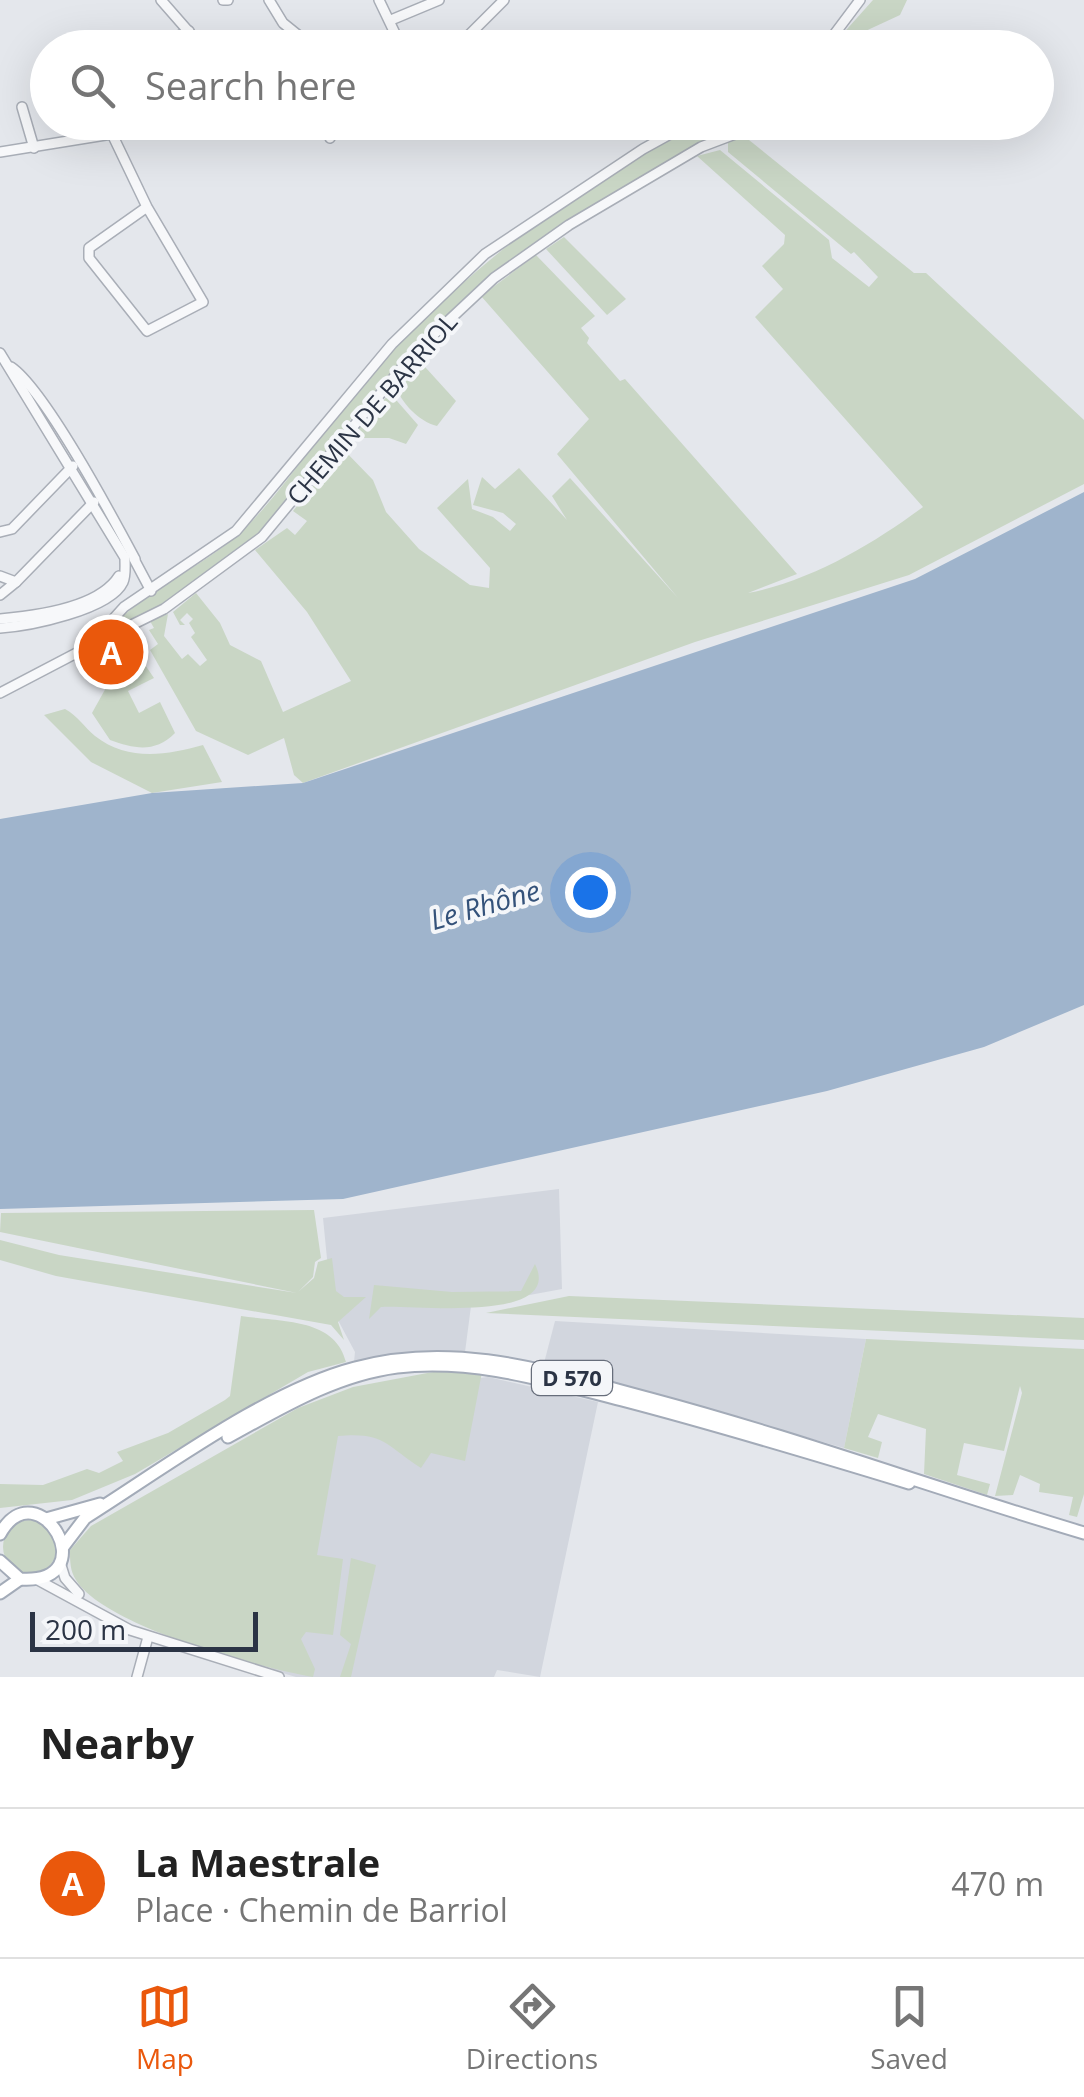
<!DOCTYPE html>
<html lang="en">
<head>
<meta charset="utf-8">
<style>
  body { margin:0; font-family:"Open Sans",sans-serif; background:#f6f6f6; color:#222 }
  .scale { position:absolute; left:30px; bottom:25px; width:228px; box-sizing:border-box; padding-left:10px; border:5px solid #2b3445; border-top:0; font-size:28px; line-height:35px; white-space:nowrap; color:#2b3445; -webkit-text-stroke:8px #f4f6f9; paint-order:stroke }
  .you { position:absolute; left:590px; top:892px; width:35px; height:35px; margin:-25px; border:8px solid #fff; border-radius:50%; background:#1a73e8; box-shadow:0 0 0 15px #1a73e833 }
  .badge { display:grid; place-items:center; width:65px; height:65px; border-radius:50%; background:#ea580c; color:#fff; font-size:32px; font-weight:700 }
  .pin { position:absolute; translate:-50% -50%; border:5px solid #fff; box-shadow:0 2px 10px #0006 }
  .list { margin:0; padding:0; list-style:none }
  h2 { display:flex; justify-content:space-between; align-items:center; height:130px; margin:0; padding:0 40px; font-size:42px }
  h2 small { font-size:32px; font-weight:400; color:#767676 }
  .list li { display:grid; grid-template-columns:65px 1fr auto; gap:30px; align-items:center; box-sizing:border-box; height:150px; padding:0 40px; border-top:2px solid #e0e0e0 }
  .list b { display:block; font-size:38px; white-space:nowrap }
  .list p { margin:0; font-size:32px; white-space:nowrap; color:#767676 }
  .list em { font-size:32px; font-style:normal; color:#767676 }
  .icon { flex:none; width:55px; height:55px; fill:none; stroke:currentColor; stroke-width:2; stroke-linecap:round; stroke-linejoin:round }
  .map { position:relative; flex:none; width:1084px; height:1677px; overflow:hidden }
  .search { position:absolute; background:#fff; box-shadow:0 10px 40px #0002; left:30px; right:30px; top:30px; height:110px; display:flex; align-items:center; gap:25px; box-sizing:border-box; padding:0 35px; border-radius:55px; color:#767676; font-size:38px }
  .sheet { height:280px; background:#fff }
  nav { display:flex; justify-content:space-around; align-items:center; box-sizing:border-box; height:140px; border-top:2px solid #e0e0e0; background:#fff; font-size:28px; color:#767676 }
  nav a { display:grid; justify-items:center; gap:5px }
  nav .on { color:#ea580c }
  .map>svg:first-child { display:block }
</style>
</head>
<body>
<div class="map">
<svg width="1084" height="1677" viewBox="0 0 1084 1677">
  <rect width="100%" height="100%" fill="#e4e7ec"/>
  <g fill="#d2d6de">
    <path d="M559 1189 562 1289 471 1306 465 1352 354 1362 355 1352 332 1309 323 1218Z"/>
    <path d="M555 1321 866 1339 844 1448 544 1363Z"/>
    <path d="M488 1377 598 1402 540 1677 497 1670 494 1677H296L272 1670 295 1558 347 1394Z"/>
  </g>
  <g fill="#c9d6c5">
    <path d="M873 0H907L900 15 831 47Z"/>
    <path d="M707 123H761L712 139 504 267 437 325 351 419 262 533 167 603 113 631 111 628C147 589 199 569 239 534 283 493 315 438 354 393 452 281 571 184 707 123Z"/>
    <path d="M744 136 914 273H926L1084 420V484L909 575 695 642 303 783 294 775 284 738 248 755 196 731 150 650 158 644 149 630 154 628 150 621 168 614 164 636 182 659 188 654 200 666 207 660 191 637 195 633 189 623 193 619 187 613 180 620 185 625H180L173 612 196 593 220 623 230 645 261 661 283 712 351 681 307 612 255 550 287 528 295 535 307 521 293 511 343 449 373 480 386 512 419 549 470 585 489 588 490 568 437 508 468 479 472 509 493 517 510 531 516 524 503 513 473 505 482 477 495 489 519 468 567 520 552 496 570 478 678 598 557 454 589 419 481 296 536 255 595 316 581 328 589 338 587 343 620 381 625 379 797 574 748 593C811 581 873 544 923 507L755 317 783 289 762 266 784 244 785 235 697 156 720 150 829 240 832 258 869 287 878 277 854 252 851 254 728 152V142Z"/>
    <path d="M564 237 626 299 607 315 546 249Z"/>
    <path d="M416 357 456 401 437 426C419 422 396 399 395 380Z"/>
    <path d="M390 393 418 425 406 444 389 438H358L355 432Z"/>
    <path d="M139 656 154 678 128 691 139 713 160 702 175 733C155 753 135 749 110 740L92 713 112 677 111 667Z"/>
    <path d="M65 709C78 716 84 727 95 736 128 762 167 755 203 745L222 782 152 793 91 762 44 715Z"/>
    <path d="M314 1210 321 1258 315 1262 313 1277 298 1292 314 1278 318 1262 332 1258 336 1291 344 1297H366L338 1322 344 1340 331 1325 56 1276 0 1260V1240L59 1255 297 1293 0 1232 1 1213Z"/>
    <path d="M535 1264C565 1325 408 1304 381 1307L369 1319 374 1285 452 1292 521 1291Z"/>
    <path d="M569 1296 1084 1318V1340L486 1313Z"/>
    <path d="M241 1316C279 1322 335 1317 346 1362L308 1372 135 1474 72 1500 0 1508V1484L43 1485 87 1469 99 1473 123 1461 117 1452 168 1433 225 1400 230 1396Z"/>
    <path d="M866 1339 1084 1349V1494L1077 1517 1069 1515 1073 1497 1039 1492 1040 1484 1020 1475 1013 1495 995 1496 1022 1393 1020 1386 1004 1451 964 1443 957 1475 990 1484 987 1495 924 1474 926 1429 878 1414 868 1437 882 1442 878 1458 844 1448Z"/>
    <path d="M438 1371 482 1372 465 1461 431 1453 421 1468C385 1445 385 1432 338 1436L317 1555 343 1559 333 1635 306 1632 301 1639 315 1669 313 1677C260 1668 104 1626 76 1580 70 1571 70 1561 70 1550L91 1526 298 1408 353 1387Z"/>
    <circle cx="30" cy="1547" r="27"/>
    <path d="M351 1558 376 1565 351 1677H340L351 1644 340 1635Z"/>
  </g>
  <path fill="#9fb4cc" d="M1084 492V1005L984 1047 827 1091 343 1199 0 1209V819L152 793 303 783 915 579Z"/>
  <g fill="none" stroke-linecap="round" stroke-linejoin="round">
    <defs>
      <g id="minor">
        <path d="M161 0 203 48"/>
        <path d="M223 0H228"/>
        <path d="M269 0 283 23 314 48"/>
        <path d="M379 0 402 48"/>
        <path d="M391 20 439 0"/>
        <path d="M154 48 189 31"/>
        <path d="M456 48 504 0"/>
        <path d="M824 48 860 0"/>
        <path d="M852 48 856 41"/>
        <path d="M22 107 34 148"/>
        <path d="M325 122 330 138"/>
        <path d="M112 134 147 207 203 302 147 331 89 258V248L147 207"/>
        <path d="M0 152 186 122"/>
        <path d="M0 353 125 558C125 566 126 575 123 582 110 610 29 626 0 628"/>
        <path d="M11 367C45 390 113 518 135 559"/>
        <path d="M0 532 12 529 73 466"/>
        <path d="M134 559 151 591"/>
        <path d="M0 576 16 582 0 595"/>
        <path d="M16 582 94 502"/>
        <path d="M0 619C36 616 99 608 119 576"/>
        <path d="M91 645 164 609 262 537 414 353 494 278 569 225 701 147 767 122"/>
        <path d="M0 693 88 647 124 607 236 531 392 344 485 254 643 149 692 122"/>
        <path d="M60 1562 65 1578 79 1594"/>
        <path d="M36 1579 130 1630 279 1677"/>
        <path d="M137 1677 148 1637"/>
      </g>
      <g id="major">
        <path d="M228 1437C281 1408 335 1375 397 1367 475 1358 547 1381 622 1400 718 1425 814 1454 909 1483"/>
        <path d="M46 1519 100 1504"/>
        <path d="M0 1534C38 1466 108 1585 20 1579L0 1561"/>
        <path d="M63 1547 85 1518C163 1469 267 1391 355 1368 458 1340 552 1373 651 1399 797 1438 939 1490 1084 1533"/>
        <path d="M0 1593 20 1579"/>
      </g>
    </defs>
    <use href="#minor" stroke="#a9aeb7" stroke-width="12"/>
    <use href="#major" stroke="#a3abb8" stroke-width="15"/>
    <use href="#minor" stroke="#f7f8fa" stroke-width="9"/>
    <use href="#major" stroke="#fff" stroke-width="11"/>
  </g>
  <g text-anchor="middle" stroke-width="8" stroke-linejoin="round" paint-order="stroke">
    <rect fill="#f4f6f9" stroke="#676e7b" stroke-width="2.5" x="532" y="1361" width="80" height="34" rx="8"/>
    <g font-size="22" font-weight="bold" fill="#2b3445">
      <text x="572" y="1386">D 570</text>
    </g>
    <g font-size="25" fill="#2b3445" stroke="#f4f6f9">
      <text transform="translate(372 409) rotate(-49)" y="9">CHEMIN DE BARRIOL</text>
    </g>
    <g font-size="28" font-style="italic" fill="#34527a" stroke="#f4f6f9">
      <text transform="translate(485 905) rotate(-16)" y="10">Le Rhône</text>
    </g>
  </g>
</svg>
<div class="scale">200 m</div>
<div class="you"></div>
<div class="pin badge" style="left:111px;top:652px">A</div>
<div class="search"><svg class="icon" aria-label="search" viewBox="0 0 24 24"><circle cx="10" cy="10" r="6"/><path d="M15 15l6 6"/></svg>Search here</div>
</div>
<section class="sheet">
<h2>Nearby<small></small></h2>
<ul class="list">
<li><span class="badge">A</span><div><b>La Maestrale</b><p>Place · Chemin de Barriol</p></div><em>470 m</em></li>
</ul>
</section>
<nav>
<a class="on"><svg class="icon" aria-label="map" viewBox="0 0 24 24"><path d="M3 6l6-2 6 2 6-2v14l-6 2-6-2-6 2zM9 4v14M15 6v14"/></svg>Map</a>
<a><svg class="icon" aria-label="directions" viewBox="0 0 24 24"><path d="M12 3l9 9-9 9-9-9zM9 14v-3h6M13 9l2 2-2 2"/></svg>Directions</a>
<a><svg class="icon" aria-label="saved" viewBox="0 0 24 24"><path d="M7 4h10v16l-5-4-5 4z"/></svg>Saved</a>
</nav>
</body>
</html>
